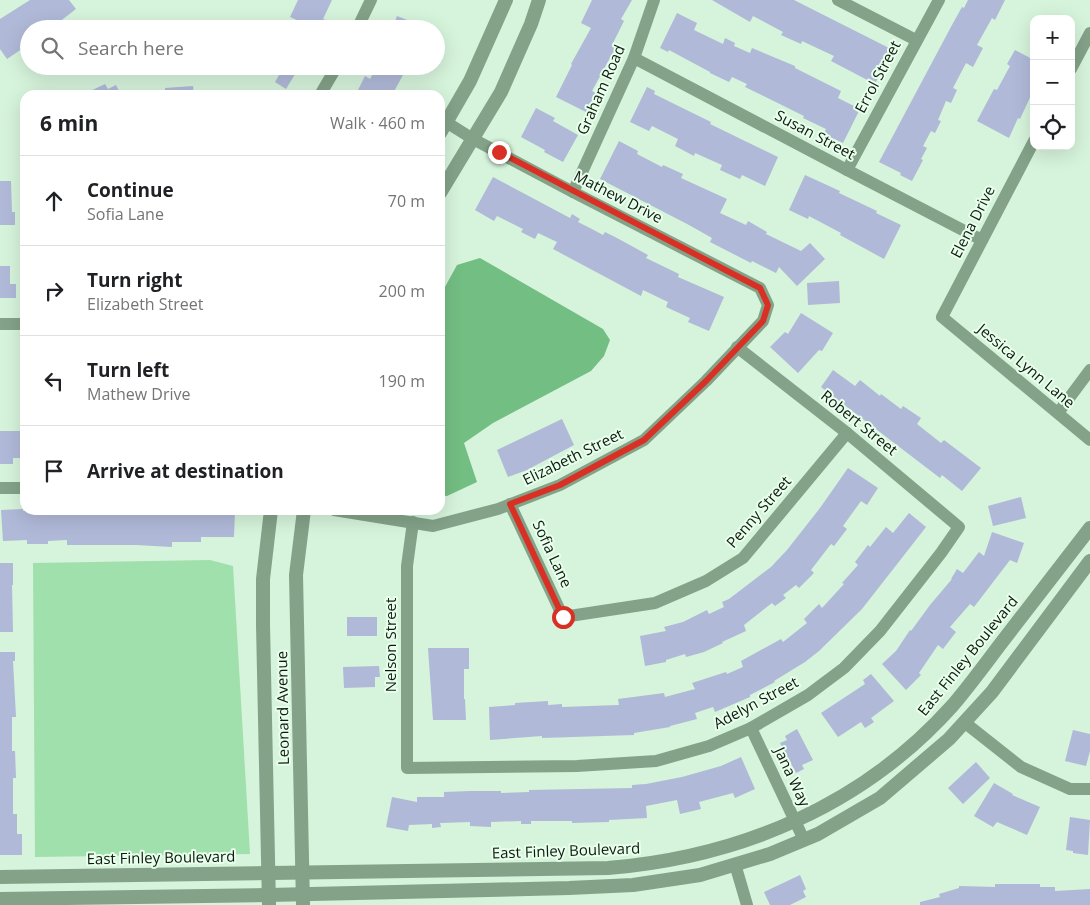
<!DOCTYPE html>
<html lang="en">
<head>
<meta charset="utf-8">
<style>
  body { margin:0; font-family:"Open Sans",sans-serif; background:#f2f2f2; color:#202124 }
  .controls { position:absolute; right:15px; top:15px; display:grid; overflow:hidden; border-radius:10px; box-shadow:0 5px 20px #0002 }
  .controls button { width:45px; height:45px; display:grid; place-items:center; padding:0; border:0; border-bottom:1px solid #e0e0e0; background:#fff; color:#202124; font:25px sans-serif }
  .stop { position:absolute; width:15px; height:15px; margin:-11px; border:4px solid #d93025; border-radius:50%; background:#fff }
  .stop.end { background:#d93025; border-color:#fff; box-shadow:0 1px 5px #0008 }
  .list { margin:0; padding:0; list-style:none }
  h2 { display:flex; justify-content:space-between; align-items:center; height:65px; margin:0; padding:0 20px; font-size:21px }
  h2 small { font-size:16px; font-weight:400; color:#757577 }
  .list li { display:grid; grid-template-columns:32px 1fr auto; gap:15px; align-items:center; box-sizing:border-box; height:90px; padding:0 20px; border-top:1px solid #e0e0e0 }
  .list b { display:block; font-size:19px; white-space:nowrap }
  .list p { margin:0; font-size:16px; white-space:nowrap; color:#757577 }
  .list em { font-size:16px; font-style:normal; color:#757577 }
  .icon { flex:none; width:28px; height:28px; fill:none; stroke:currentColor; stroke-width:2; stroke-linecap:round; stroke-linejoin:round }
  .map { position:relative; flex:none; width:1090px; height:905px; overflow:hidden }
  .search { position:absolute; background:#fff; box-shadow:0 5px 20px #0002; left:20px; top:20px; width:425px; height:55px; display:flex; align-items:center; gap:12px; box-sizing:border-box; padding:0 18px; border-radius:28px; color:#757577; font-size:19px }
  .panel { position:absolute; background:#fff; box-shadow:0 5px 20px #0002; left:20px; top:90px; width:425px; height:425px; border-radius:15px }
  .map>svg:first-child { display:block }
</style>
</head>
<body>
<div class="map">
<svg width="1090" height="905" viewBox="0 0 1090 905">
  <rect width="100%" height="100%" fill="#d6f3db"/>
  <path fill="#a0e0ac" d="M210 560 233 566 250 854 35 857 33 563Z"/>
  <path fill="#73be83" d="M480 258 603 329 610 340 604 356 591 371 493 423 464 443 477 482 447 496H440V296L457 265Z"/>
  <g fill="#b0b9d8">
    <path d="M30 0H69L76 9 50 29H29V44L7 59 0 49V19Z"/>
    <path d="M298 0H332L323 19 326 20 322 29H316L290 17Z"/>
    <path d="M592 0H632L621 19 624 21 613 43 617 45 592 91 596 93 586 112 556 97 572 65 571 64 591 28 581 23Z"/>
    <path d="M712 0H794L891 49 875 84 831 61 834 56 802 41 801 44 781 35 783 32 753 16 750 22Z"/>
    <path d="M968 0H1005L995 20 992 18 977 45 983 48 973 67 966 63 953 88 957 90 951 103 946 101 938 120 941 121 935 133 931 131 923 146 927 148 921 159 923 160 912 181 900 175 901 173 879 162 952 25 962 7 964 8Z"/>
    <path d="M677 13 697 23 694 30 723 44 725 38 735 43 734 46 750 53 752 48 795 66V68L841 91 838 98 860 109 843 143 824 134 826 129 803 118 804 116 745 87 747 84 732 77 729 82 710 73V72L669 50 668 52 660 48Z"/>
    <path d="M397 16 428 28V29H392Z"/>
    <path d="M1015 50 1034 60V89L1020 119 1018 118 1009 138 977 121 994 89 997 90 1010 66 1007 64Z"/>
    <path d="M263 66H300L286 89 275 82 279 75Z"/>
    <path d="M377 66H386L403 75 392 95H362L357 92 365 76 370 79Z"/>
    <path d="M105 84 108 89 116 85 121 95H82Z"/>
    <path d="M193 86 194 95H165V88Z"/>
    <path d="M647 87 655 91 654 94 711 122 710 124 778 157 765 186 742 175 740 179 720 170 722 165 695 153 694 156 675 146 678 139 652 126 649 131 630 122Z"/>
    <path d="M536 108 555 118 553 121 578 135 563 162 544 152 545 150 521 137Z"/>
    <path d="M619 141 638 151 637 154 662 167 663 165 683 174 681 178 727 199 720 213 746 225 748 221 767 232 766 234 801 251 810 243 825 259 797 286 779 267 776 273 752 261 751 263 710 242 712 238 689 225 600 179Z"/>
    <path d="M805 175 840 191 839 193 877 211 876 213 901 225 884 259 840 235 841 233 809 216 808 219 789 210Z"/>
    <path d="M493 177 570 218 572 214 580 219 578 222 590 228 603 235 605 232 617 238 648 255 646 258 679 274 678 277 724 297 709 331 688 322 690 318 666 307 668 302 643 290 641 296 553 249 557 242 538 233 535 239 521 232 523 229 497 216 494 221 475 210Z"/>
    <path d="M0 181H11L12 212H15V225H0Z"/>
    <path d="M0 266H10V284H16V298H0Z"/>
    <path d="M839 281 840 303 808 305 807 283Z"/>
    <path d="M801 313 833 333 822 351 819 350 798 373 770 347 785 332 788 334Z"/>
    <path d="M833 370 855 386 860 380 880 396 881 394 901 409 903 406 921 418 917 424 941 443 944 440 981 468 962 491 942 475 940 478 821 387Z"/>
    <path d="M562 419 574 445 527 470 508 477 497 450Z"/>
    <path d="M0 431H25V458H13V464H0Z"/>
    <path d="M848 468 878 488 867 505 861 501 843 526 847 529 834 546 831 544 811 570 814 573 799 588 796 585 783 595 786 598 775 606 772 603 744 625 746 631 722 642 723 643 704 652 686 657 685 654 666 660V662L645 666 640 636 666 631 664 627 683 622 707 610 709 614 724 607 722 602 729 599 771 567 787 550 820 508Z"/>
    <path d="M1021 497 1026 518 993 526 988 506Z"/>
    <path d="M23 509V511H48L190 510V514L235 512 234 537H201V542H172V547L136 545H67V540L48 541V544H27V540L3 541 1 510Z"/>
    <path d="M909 513 926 527 862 609 819 651 805 662 774 681 775 682 750 695V697L715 712 713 707 695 713 697 719 670 726V727L634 733V735L542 738V736L490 740 489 707 515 705V703L548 701V705L562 704V707L619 705 618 699 664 693 665 697 695 689 692 683 726 672 727 674 743 667 741 661 781 639 783 642 807 623 804 619 819 604 822 608 844 584 842 583 858 565 855 562 868 545 870 547 886 527 893 533Z"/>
    <path d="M992 532 1024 543 1017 563 1010 560 974 607 970 604 950 627 956 632 943 649 938 645 919 673 921 675 906 690 882 664 896 651 910 630 911 631 930 605 952 579H951L957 569 963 573 979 552 984 556Z"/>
    <path d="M0 563H13V585H12L13 632H0Z"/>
    <rect x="347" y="617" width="30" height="19"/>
    <path d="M428 648H469V669H464V699H465L466 720H433Z"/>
    <path d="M0 652H15V661H13L16 717H12V751H15L16 778H13V814H17V834H22V855H0Z"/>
    <path d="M379 666 380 677H375V687L344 688 343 667Z"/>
    <path d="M871 674 894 701 871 718 874 722 865 728 861 722 838 737 821 713 865 684 863 680Z"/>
    <path d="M797 729 813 760 802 765 804 769 796 773 780 743 787 740 785 736Z"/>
    <path d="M1073 730 1090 734V751L1086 766 1065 761Z"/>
    <path d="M741 757 755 789 735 798 733 793 699 802 701 809 680 814 677 800 646 806 647 818 609 820V822L572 823V821H531V824H521V821L491 822V827L470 826V822L440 823 441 827 432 828V824L409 825 408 831 386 827 392 797 417 802V797H444V792L470 791H501V793L529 792V790L632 788V785L646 784 682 777 721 766Z"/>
    <path d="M976 762 990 778 963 804 948 788Z"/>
    <path d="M994 783 1013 794 1012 795 1040 807 1027 835 997 822 993 827 974 816Z"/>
    <path d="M1070 817 1090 820 1088 855 1073 853V851L1066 850Z"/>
    <path d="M800 875 806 889 803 891 806 897 790 905H770L764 892Z"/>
    <path d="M995 884H1040V887H1055V891L1090 889V905H920V902L940 897 939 894 959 888V886L995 887Z"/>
  </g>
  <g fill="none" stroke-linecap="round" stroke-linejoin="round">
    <g stroke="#83a288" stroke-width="12">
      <path d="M838 0 916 40"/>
      <path d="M357 29 371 0"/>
      <path d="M634 58 847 170 982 240"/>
      <path d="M1071 69 1090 33"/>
      <path d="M320 95 337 66"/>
      <path d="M1034 141 942 317 1090 440"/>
      <path d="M847 170 939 0"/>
      <path d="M573 192 634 58 654 0"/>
      <path d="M0 324H25"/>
      <path d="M1058 413 1090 370"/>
      <path d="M0 488H25"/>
      <path d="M510 504 563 617 655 603 706 581 743 558 847 433"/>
      <path d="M334 510 433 526 498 509 560 485 644 440 706 381 763 321 768 305 760 288 573 192 473 139 446 122"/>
      <path d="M413 522 407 566V768L577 766 656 761 709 746 751 728 808 695 844 668 880 631 941 553 959 527 847 433 737 347"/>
      <path d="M964 722 1021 767 1070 789H1090"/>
      <path d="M751 728 804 840"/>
      <path d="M735 864 747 905"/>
    </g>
    <g stroke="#83a288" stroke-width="14">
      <path d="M440 133 470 81 506 0"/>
      <path d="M440 193 501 92 531 24 539 0"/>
      <path d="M0 877 608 868C740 857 863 806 953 705 970 685 986 663 1002 642 1031 604 1061 566 1090 528"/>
      <path d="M0 899 269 895 569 888 633 885 700 875 770 854 818 834 880 798 949 739 992 692 1090 561"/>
      <path d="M269 905 263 625V579L271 510"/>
      <path d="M303 905 296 575 304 510"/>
    </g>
  </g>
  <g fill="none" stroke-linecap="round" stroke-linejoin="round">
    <path stroke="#d93025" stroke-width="6" d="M499 152 760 288 768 305 763 321 706 381 644 440 560 485 510 504 563 617"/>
  </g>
  <g text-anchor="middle" stroke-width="4" stroke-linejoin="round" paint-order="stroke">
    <g font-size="15" fill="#0f1911" stroke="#e8ffeb">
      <text transform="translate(878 77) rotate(-62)" y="5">Errol Street</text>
      <text transform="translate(601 90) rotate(-66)" y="5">Graham Road</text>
      <text transform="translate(815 135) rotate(28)" y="5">Susan Street</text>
      <text transform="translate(618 197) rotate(27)" y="5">Mathew Drive</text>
      <text transform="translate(973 222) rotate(-63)" y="5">Elena Drive</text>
      <text transform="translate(1026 366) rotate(40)" y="5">Jessica Lynn Lane</text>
      <text transform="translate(859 423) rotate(39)" y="5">Robert Street</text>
      <text transform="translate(573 457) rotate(-26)" y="5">Elizabeth Street</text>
      <text transform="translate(759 512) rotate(-49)" y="5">Penny Street</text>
      <text transform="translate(552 554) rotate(65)" y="5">Sofia Lane</text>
      <text transform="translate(391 645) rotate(-90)" y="5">Nelson Street</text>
      <text transform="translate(968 656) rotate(-51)" y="5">East Finley Boulevard</text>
      <text transform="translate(756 703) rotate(-28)" y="5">Adelyn Street</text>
      <text transform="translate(283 708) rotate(-91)" y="5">Leonard Avenue</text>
      <text transform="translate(792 777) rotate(65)" y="5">Jana Way</text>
      <text transform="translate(566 851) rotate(-2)" y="5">East Finley Boulevard</text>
      <text transform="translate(161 858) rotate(-1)" y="5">East Finley Boulevard</text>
    </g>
  </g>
</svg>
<div class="controls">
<button>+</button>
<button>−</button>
<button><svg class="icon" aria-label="locate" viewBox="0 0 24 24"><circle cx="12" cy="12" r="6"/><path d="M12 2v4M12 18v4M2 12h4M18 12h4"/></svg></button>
</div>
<div class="stop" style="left:563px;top:617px"></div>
<div class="stop end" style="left:499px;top:152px"></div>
<div class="search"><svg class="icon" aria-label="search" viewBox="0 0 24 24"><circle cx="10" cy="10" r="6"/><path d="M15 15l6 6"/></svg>Search here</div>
<section class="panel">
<h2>6 min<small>Walk · 460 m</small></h2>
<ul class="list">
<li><svg class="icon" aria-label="ahead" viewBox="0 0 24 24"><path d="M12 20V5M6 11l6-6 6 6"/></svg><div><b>Continue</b><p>Sofia Lane</p></div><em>70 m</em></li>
<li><svg class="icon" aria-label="right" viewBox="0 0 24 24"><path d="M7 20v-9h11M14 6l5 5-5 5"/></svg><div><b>Turn right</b><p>Elizabeth Street</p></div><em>200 m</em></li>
<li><svg class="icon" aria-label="left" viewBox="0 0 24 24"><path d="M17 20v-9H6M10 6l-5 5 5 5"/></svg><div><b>Turn left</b><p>Mathew Drive</p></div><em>190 m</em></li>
<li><svg class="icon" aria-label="arrive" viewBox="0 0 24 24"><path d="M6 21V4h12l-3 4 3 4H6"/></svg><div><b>Arrive at destination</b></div></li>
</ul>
</section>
</div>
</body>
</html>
